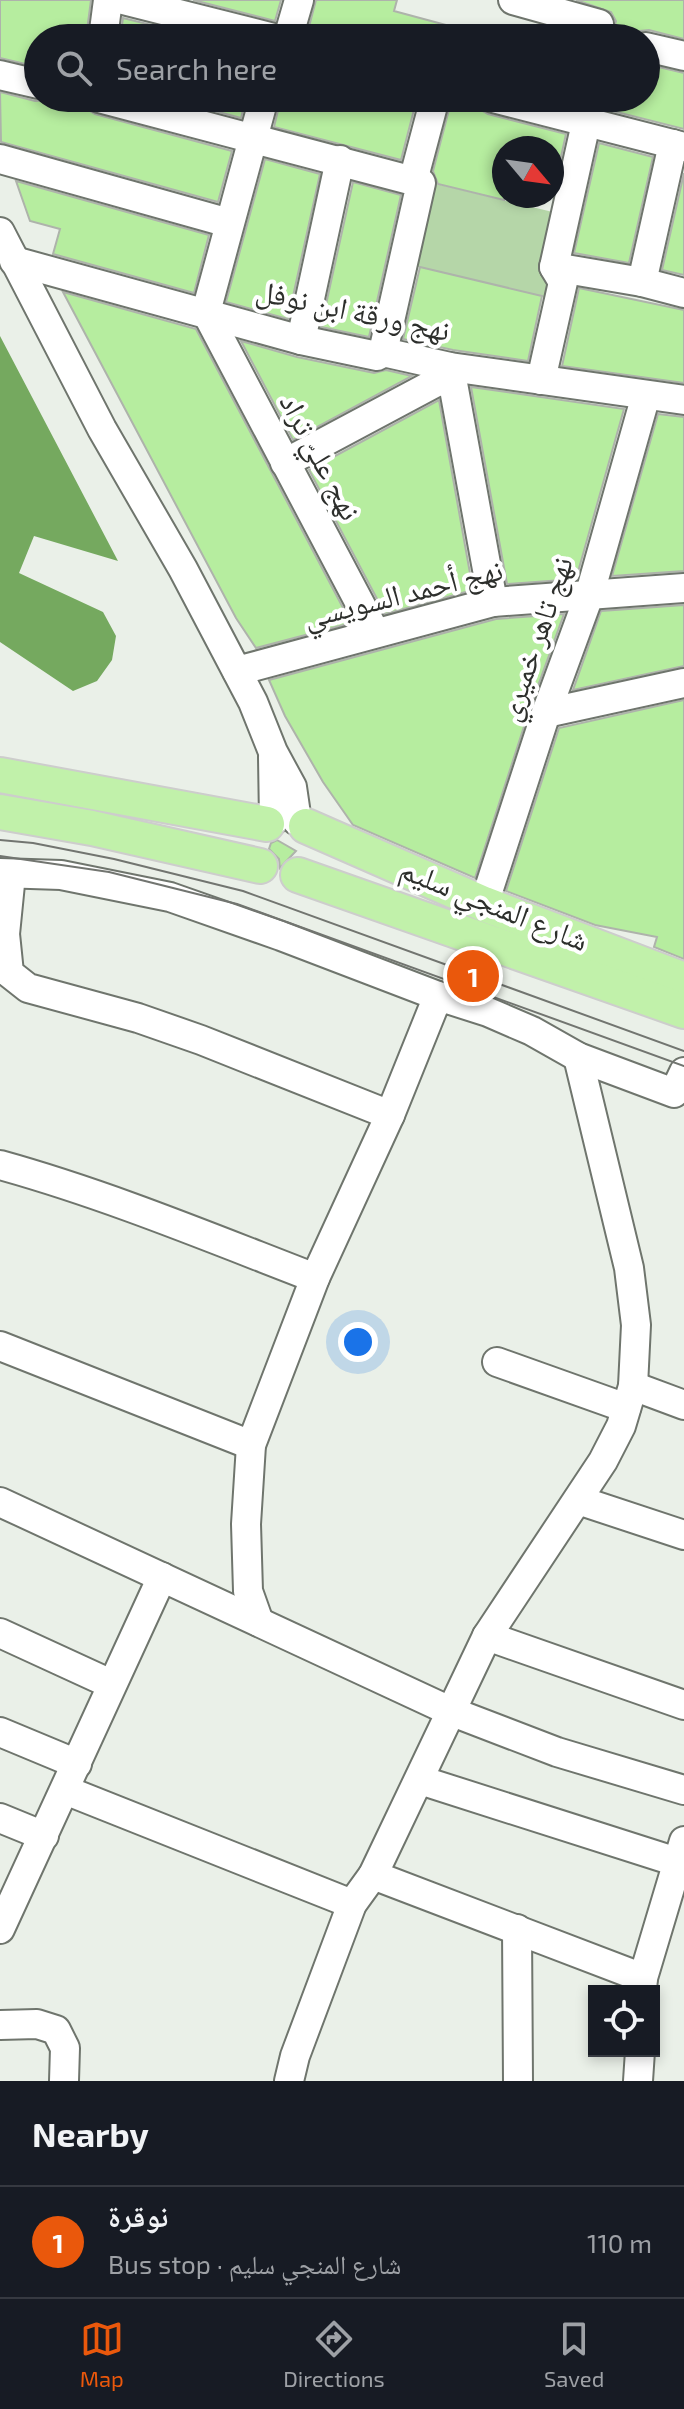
<!DOCTYPE html>
<html lang="en">
<head>
<meta charset="utf-8">
<style>
  body { margin:0; font-family:"Exo 2","Noto Naskh Arabic",sans-serif; background:#242831; color:#f1f3f6 }
  .controls { position:absolute; right:24px; bottom:24px; display:grid; overflow:hidden; border-radius:0px; box-shadow:0 4px 12px #0003 }
  .controls button { width:72px; height:72px; display:grid; place-items:center; padding:0; border:0; border-bottom:2px solid #363941; background:#171b24; color:#f1f3f6; font:40px sans-serif }
  .compass { position:absolute; left:492px; top:136px; width:72px; height:72px; border-radius:50%; background:#171b24; box-shadow:0 4px 12px #0003; rotate:119deg }
  .you { position:absolute; left:358px; top:1342px; width:28px; height:28px; margin:-20px; border:6px solid #fff; border-radius:50%; background:#1a73e8; box-shadow:0 0 0 12px #1a73e833 }
  .badge { display:grid; place-items:center; width:52px; height:52px; border-radius:50%; background:#ea580c; color:#fff; font-size:26px; font-weight:700 }
  .pin { position:absolute; translate:-50% -50%; border:4px solid #fff; box-shadow:0 2px 8px #0006 }
  .list { margin:0; padding:0; list-style:none }
  h2 { display:flex; justify-content:space-between; align-items:center; height:104px; margin:0; padding:0 32px; font-size:34px }
  h2 small { font-size:26px; font-weight:400; color:#9ea1a6 }
  .list li { display:grid; grid-template-columns:52px 1fr auto; gap:24px; align-items:center; box-sizing:border-box; height:112px; padding:0 32px; border-top:2px solid #363941 }
  .list b { display:block; font-size:30px; white-space:nowrap }
  .list p { margin:0; font-size:26px; white-space:nowrap; color:#9ea1a6 }
  .list em { font-size:26px; font-style:normal; color:#9ea1a6 }
  .icon { flex:none; width:44px; height:44px; fill:none; stroke:currentColor; stroke-width:2; stroke-linecap:round; stroke-linejoin:round }
  .map { position:relative; flex:none; width:684px; height:2081px; overflow:hidden }
  .search { position:absolute; background:#171b24; box-shadow:0 4px 12px #0003; left:24px; right:24px; top:24px; height:88px; display:flex; align-items:center; gap:20px; box-sizing:border-box; padding:0 28px; border-radius:44px; color:#9ea1a6; font-size:30px }
  .sheet { height:216px; background:#171b24 }
  nav { display:flex; justify-content:space-around; align-items:center; box-sizing:border-box; height:112px; border-top:2px solid #363941; background:#171b24; font-size:22px; color:#9ea1a6 }
  nav a { display:grid; justify-items:center; gap:4px }
  nav .on { color:#ea580c }
  .map>svg:first-child { display:block }
</style>
</head>
<body>
<div class="map">
<svg width="684" height="2081" viewBox="0 0 684 2081">
  <rect width="100%" height="100%" fill="#eaf0e8"/>
  <path fill="#b5d6a8" d="M424 181 561 214 556 300 406 264Z"/>
  <path fill="#75a95f" d="M0 336 118 561 34 536 19 573 103 612 116 636 112 660 97 681 73 691 0 642Z"/>
  <g fill="#b6ed9f" stroke="#aeb3ab" stroke-width="2">
    <path d="M0 0H91L86 38H38V67L0 58Z"/>
    <path d="M193 0H281L275 21Z"/>
    <path d="M316 0H397L394 11 472 32 471 38H306Z"/>
    <path d="M576 0H684V39L649 30 640 31 632 38 611 36 616 21 611 12Z"/>
    <path d="M123 18 204 38H120Z"/>
    <path d="M646 64 684 73V129L561 98H646Z"/>
    <path d="M0 92 35 101 82 98 87 109 95 114 232 151 218 202 1 142Z"/>
    <path d="M166 98H246L241 118Z"/>
    <path d="M281 98H417L401 160 274 127Z"/>
    <path d="M452 98H476L481 110 488 114 566 134 552 198V148H504V200L438 184 433 171Z"/>
    <path d="M599 143 653 157 629 263 574 253Z"/>
    <path d="M265 159 320 174 288 319 226 302Z"/>
    <path d="M684 173V275L662 270Z"/>
    <path d="M16 181 209 235 194 293 53 254 60 229 30 221Z"/>
    <path d="M353 182 401 195 369 337 321 327Z"/>
    <path d="M420 267 542 296 528 361 453 350 403 339Z"/>
    <path d="M579 288 684 310V383L562 366Z"/>
    <path d="M63 292 196 329 351 623 256 648 236 618Z"/>
    <path d="M241 341 297 357 374 373 386 370 412 376 293 440Z"/>
    <path d="M471 387 624 409 576 579 507 584Z"/>
    <path d="M439 400 473 590 385 614 309 470Z"/>
    <path d="M658 414 684 417V571L612 576Z"/>
    <path d="M684 605V666L573 690 601 611Z"/>
    <path d="M564 614 530 708 475 878 353 825 323 782 285 716 269 680 496 619Z"/>
    <path d="M684 700V959L654 947 657 937 595 925 506 891 559 728Z"/>
    <path d="M277 840 296 851 280 868 279 859 269 849 271 843Z"/>
  </g>
  <g fill="none" stroke-linecap="round" stroke-linejoin="round">
    <defs>
      <g id="minor">
        <path d="M123 0 274 38"/>
        <path d="M513 0 599 24"/>
        <path d="M103 38 108 0"/>
        <path d="M288 38 299 0"/>
        <path d="M646 47 684 56"/>
        <path d="M0 75 38 84"/>
        <path d="M99 98 421 183 383 352"/>
        <path d="M264 98 206 312 375 632"/>
        <path d="M493 98 684 147"/>
        <path d="M0 159 229 223"/>
        <path d="M413 181 435 98"/>
        <path d="M0 232 102 429 183 569 253 702 273 752 292 787 297 821"/>
        <path d="M14 261 301 340 377 356 383 352 450 367 684 400"/>
        <path d="M554 267 642 282 684 293"/>
        <path d="M642 282 673 144"/>
        <path d="M301 340 340 160"/>
        <path d="M450 367 493 602"/>
        <path d="M541 380 563 282 554 267 586 123"/>
        <path d="M285 463 433 384 451 372"/>
        <path d="M237 671 493 602 684 588"/>
        <path d="M546 713 684 683"/>
        <path d="M273 757 274 820"/>
        <path d="M0 873 61 875 170 897 281 936 438 996"/>
        <path d="M11 874 5 934 9 973 28 988 138 1018 201 1040 390 1115"/>
        <path d="M484 904 546 713 590 593 646 395"/>
        <path d="M0 1165C108 1195 211 1238 315 1278"/>
        <path d="M0 1346 251 1445"/>
        <path d="M497 1362 626 1408"/>
        <path d="M633 1386 684 1405"/>
        <path d="M578 1500 684 1535"/>
        <path d="M0 1502 450 1711 557 1752 684 1790"/>
        <path d="M259 1622 248 1591 246 1524 251 1445 315 1278 390 1115 438 996 488 1012 532 1031 578 1057 674 1093 684 1072"/>
        <path d="M0 1633 111 1684"/>
        <path d="M487 1636 684 1705"/>
        <path d="M0 1732 77 1764"/>
        <path d="M420 1780 677 1862"/>
        <path d="M65 1790 352 1904"/>
        <path d="M0 1818 44 1836"/>
        <path d="M373 1875 643 1978"/>
        <path d="M0 1929 162 1577"/>
        <path d="M517 1929 518 2081"/>
        <path d="M642 1991 643 1978 684 1841"/>
        <path d="M0 2025 37 2024 56 2030 65 2048 64 2081"/>
        <path d="M289 2081 295 2056 352 1904 373 1875 487 1636 603 1461 621 1426 633 1386 636 1325 629 1268 578 1057"/>
        <path d="M638 2081 640 2051"/>
      </g>
      <g id="major">
        <path d="M0 775 267 824"/>
        <path d="M0 812 92 828 260 866"/>
        <path d="M306 826 484 904 684 980"/>
        <path d="M298 875 684 1011"/>
      </g>
    </defs>
    <use href="#minor" stroke="#6f756d" stroke-width="32"/>
    <use href="#major" stroke="#cdcdcc" stroke-width="38"/>
    <use href="#minor" stroke="#fff" stroke-width="28"/>
    <use href="#major" stroke="#c1f1aa" stroke-width="34"/>
    <g stroke="#727570" stroke-width="2">
      <path d="M0 840 33 843 114 859 243 891 684 1051"/>
      <path d="M0 856 109 872 237 904 684 1066"/>
    </g>
  </g>
  <g text-anchor="middle" stroke-width="8" stroke-linejoin="round" paint-order="stroke">
    <g font-size="30" fill="#2d2f2c" stroke="#fff">
      <text transform="translate(353 311) rotate(12)" y="10">نهج ورقة ابن نوفل</text>
      <text transform="translate(320 457) rotate(62)" y="10">نهج عليّ تراد</text>
      <text transform="translate(403 594) rotate(-14)" y="10">نهج أحمد السويسي</text>
      <text transform="translate(536 639) rotate(-71)" y="10">نهج تاهر خميري</text>
      <text transform="translate(494 905) rotate(22)" y="10">شارع المنجي سليم</text>
    </g>
  </g>
</svg>
<div class="controls">
<button><svg class="icon" aria-label="locate" viewBox="0 0 24 24"><circle cx="12" cy="12" r="6"/><path d="M12 2v4M12 18v4M2 12h4M18 12h4"/></svg></button>
</div>
<svg class="compass" viewBox="-18 -18 36 36"><path d="M0-13l5 13h-10z" fill="#e53935"/><path d="M0 13l5-13h-10z" fill="#9ea1a6"/></svg>
<div class="you"></div>
<div class="pin badge" style="left:473px;top:976px">1</div>
<div class="search"><svg class="icon" aria-label="search" viewBox="0 0 24 24"><circle cx="10" cy="10" r="6"/><path d="M15 15l6 6"/></svg>Search here</div>
</div>
<section class="sheet">
<h2>Nearby<small></small></h2>
<ul class="list">
<li><span class="badge">1</span><div><b>نوقرة</b><p>Bus stop · شارع المنجي سليم</p></div><em>110 m</em></li>
</ul>
</section>
<nav>
<a class="on"><svg class="icon" aria-label="map" viewBox="0 0 24 24"><path d="M3 6l6-2 6 2 6-2v14l-6 2-6-2-6 2zM9 4v14M15 6v14"/></svg>Map</a>
<a><svg class="icon" aria-label="directions" viewBox="0 0 24 24"><path d="M12 3l9 9-9 9-9-9zM9 14v-3h6M13 9l2 2-2 2"/></svg>Directions</a>
<a><svg class="icon" aria-label="saved" viewBox="0 0 24 24"><path d="M7 4h10v16l-5-4-5 4z"/></svg>Saved</a>
</nav>
</body>
</html>
